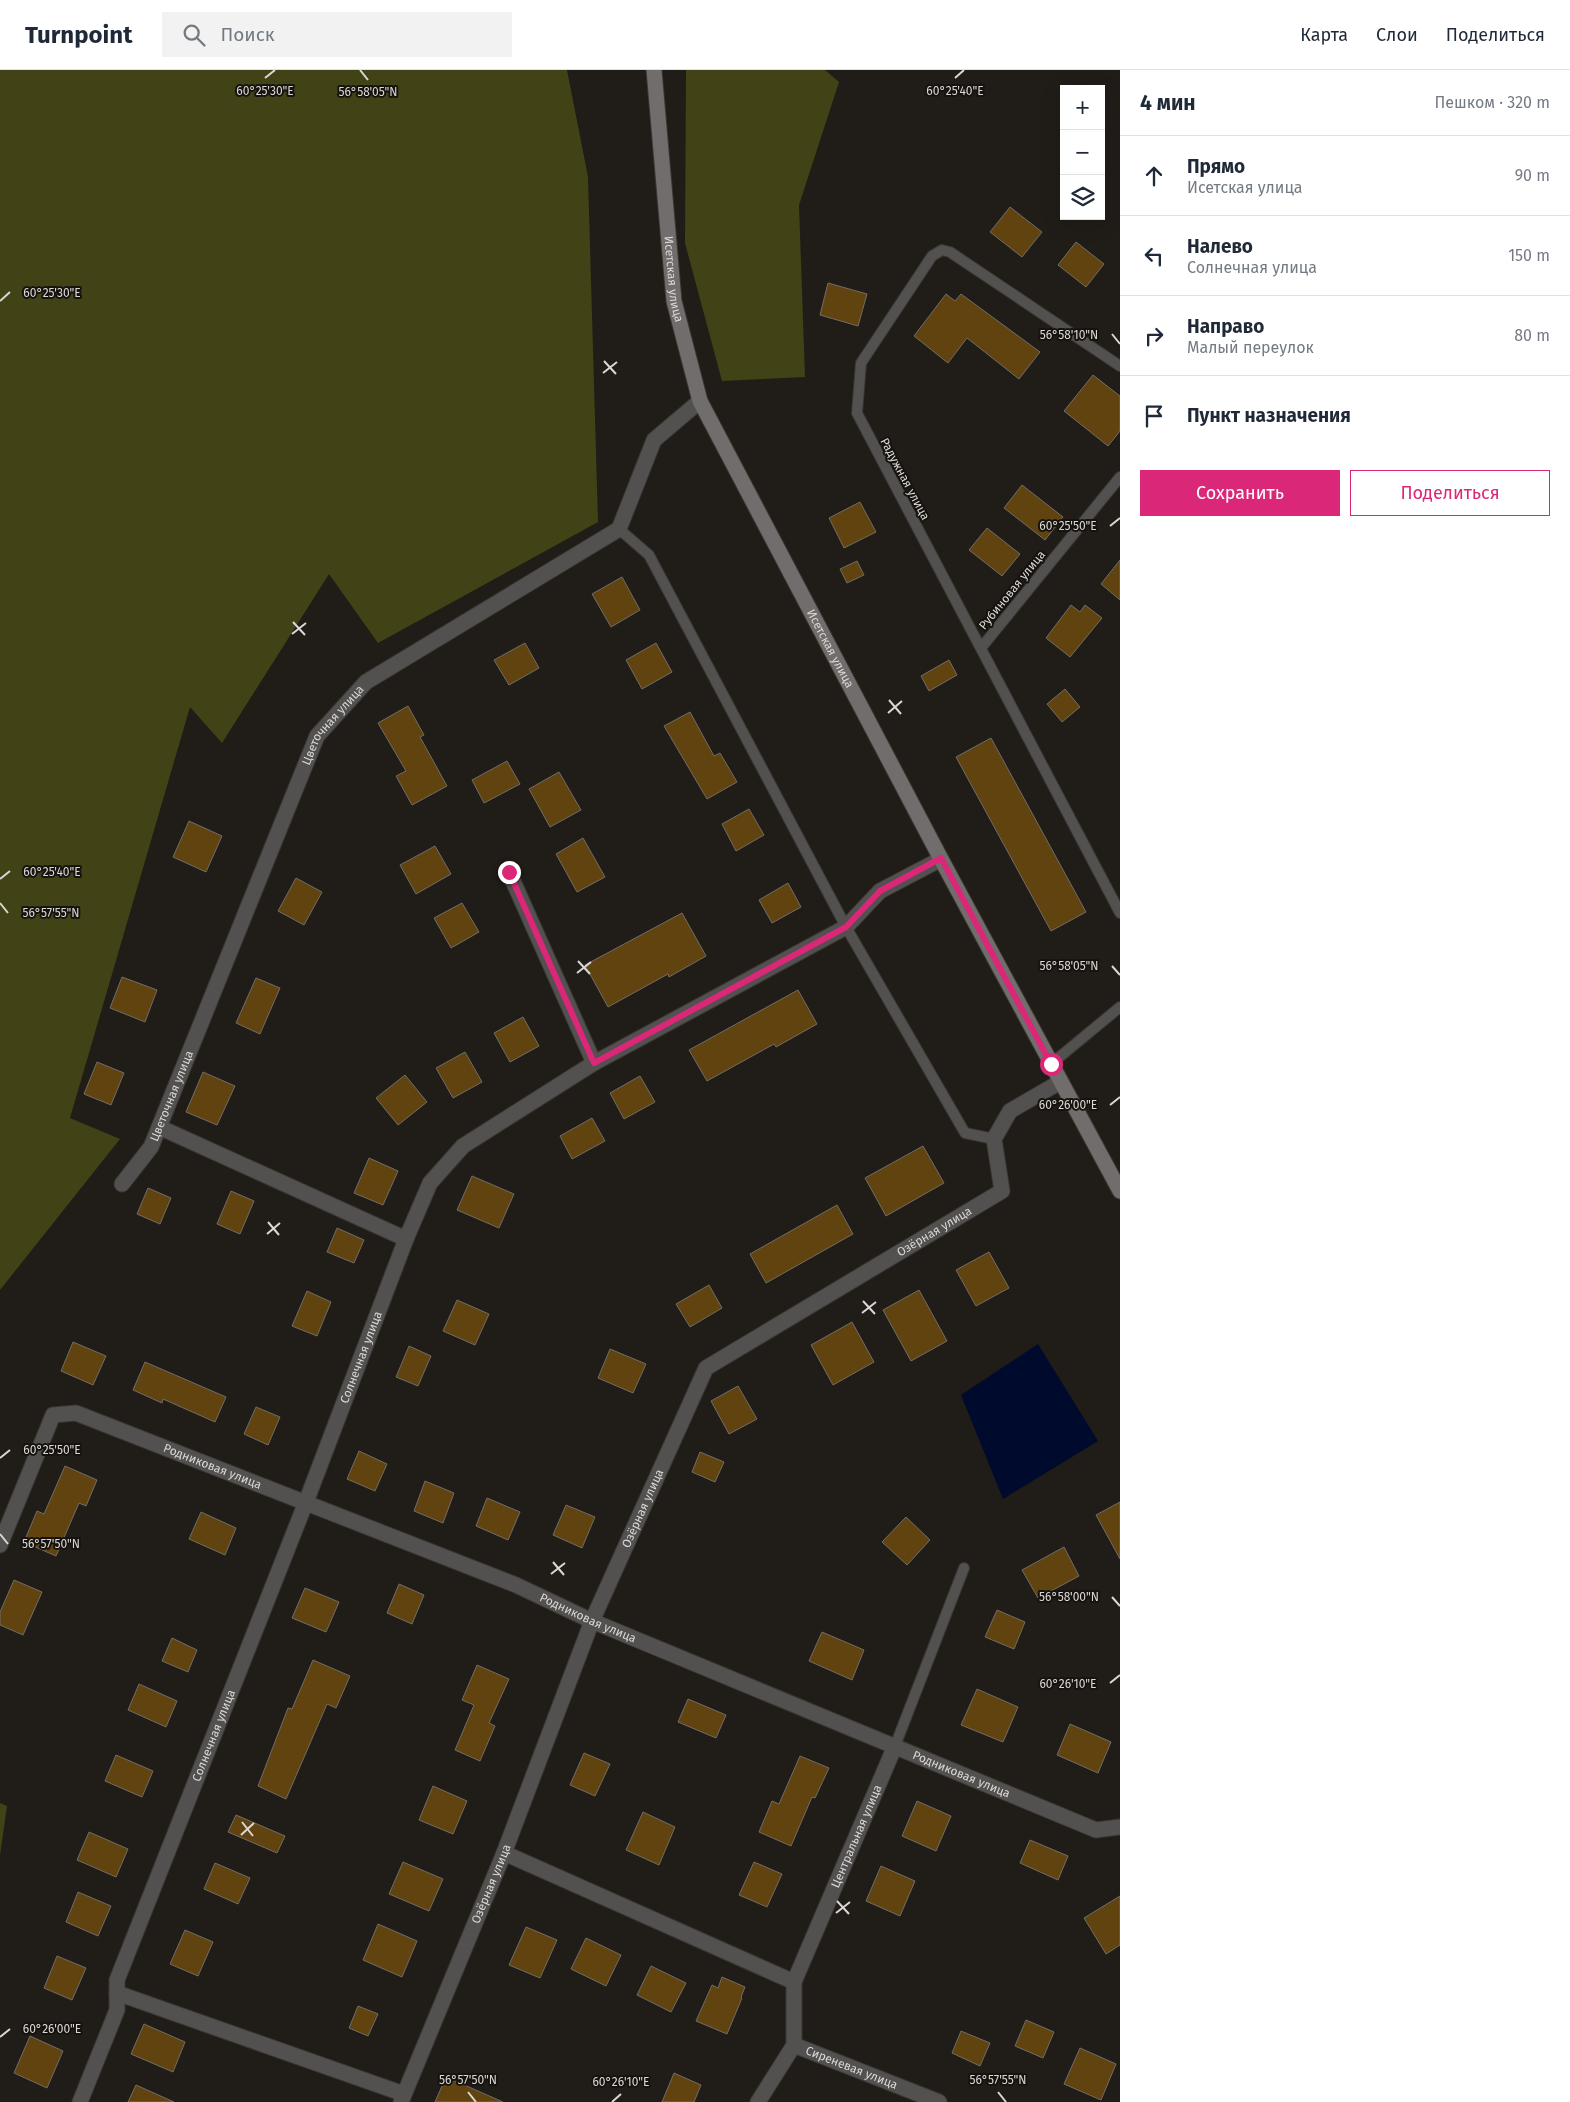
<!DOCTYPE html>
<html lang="ru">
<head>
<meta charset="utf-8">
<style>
  body { margin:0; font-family:"Fira Sans",sans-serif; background:#f2f2f3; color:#1f2937 }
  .controls { position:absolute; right:15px; top:15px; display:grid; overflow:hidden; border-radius:0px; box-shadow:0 5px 20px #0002 }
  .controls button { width:45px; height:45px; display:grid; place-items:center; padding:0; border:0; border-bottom:1px solid #e0e1e3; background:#fff; color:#1f2937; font:25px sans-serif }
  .stop { position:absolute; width:15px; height:15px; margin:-11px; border:4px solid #db2777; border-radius:50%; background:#fff }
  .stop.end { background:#db2777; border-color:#fff; box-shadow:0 1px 5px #0008 }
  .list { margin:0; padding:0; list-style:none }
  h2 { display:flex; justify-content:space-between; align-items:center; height:65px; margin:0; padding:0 20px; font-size:21px }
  h2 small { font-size:16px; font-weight:400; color:#747a83 }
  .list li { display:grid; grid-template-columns:32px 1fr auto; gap:15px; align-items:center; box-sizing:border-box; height:80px; padding:0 20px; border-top:1px solid #e0e1e3 }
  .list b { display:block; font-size:19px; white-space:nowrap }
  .list p { margin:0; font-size:16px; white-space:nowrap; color:#747a83 }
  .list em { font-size:16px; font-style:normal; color:#747a83 }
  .actions { display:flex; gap:10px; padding:15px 20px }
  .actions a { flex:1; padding:11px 0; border:1px solid #db2777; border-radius:0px; text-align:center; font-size:18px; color:#db2777 }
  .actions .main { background:#db2777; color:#fff }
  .icon { flex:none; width:28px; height:28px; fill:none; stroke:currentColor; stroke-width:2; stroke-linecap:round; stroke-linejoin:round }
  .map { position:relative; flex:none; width:1120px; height:2032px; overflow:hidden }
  header { display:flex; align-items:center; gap:30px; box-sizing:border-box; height:70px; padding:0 25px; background:#fff; border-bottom:1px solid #e0e1e3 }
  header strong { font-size:24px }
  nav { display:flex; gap:28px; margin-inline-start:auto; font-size:18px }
  .search { width:350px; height:45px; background:#f2f2f3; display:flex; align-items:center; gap:12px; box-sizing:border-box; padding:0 18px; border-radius:0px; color:#747a83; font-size:19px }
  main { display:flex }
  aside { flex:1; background:#fff }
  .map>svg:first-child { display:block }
</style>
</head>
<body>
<header>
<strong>Turnpoint</strong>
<div class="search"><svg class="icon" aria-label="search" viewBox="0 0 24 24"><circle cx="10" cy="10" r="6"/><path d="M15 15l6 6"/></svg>Поиск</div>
<nav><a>Карта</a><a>Слои</a><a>Поделиться</a></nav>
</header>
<main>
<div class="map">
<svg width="1120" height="2032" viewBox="0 0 1120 2032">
  <rect width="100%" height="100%" fill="#201c18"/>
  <g fill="#414317">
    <path d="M0 0H567L588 107 598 452 378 573 329 504 222 673 190 637 70 1048 120 1069 0 1220Z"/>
    <path d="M686 0H825L839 12 799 135 805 307 722 311 685 173Z"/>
    <path d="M0 1733 7 1736 0 1785Z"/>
  </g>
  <path fill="#000a2d" d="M1038 1274 1098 1371 1003 1429 961 1325Z"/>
  <g fill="#614310" stroke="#716d68">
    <path d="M1010 137 1042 162 1022 187 990 162Z"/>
    <path d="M1076 172 1104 194 1086 217 1058 195Z"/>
    <path d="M828 213 867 224 858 256 820 245Z"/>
    <path d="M946 224 955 231 961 224 1040 282 1019 309 967 268 948 293 914 266Z"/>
    <path d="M1093 305 1120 326V361L1108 376 1064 341Z"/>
    <path d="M1022 415 1063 447 1045 470 1004 438Z"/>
    <path d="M860 432 876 462 844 478 829 448Z"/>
    <path d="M987 458 1020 484 1002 506 969 480Z"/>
    <path d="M1120 490V530L1101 514Z"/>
    <path d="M857 491 864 505 847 513 840 499Z"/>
    <path d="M622 507 640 540 611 557 592 524Z"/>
    <path d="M1071 535 1080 542 1085 535 1102 548 1070 587 1046 568Z"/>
    <path d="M525 573 539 598 509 615 494 590Z"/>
    <path d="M656 573 672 602 642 619 626 590Z"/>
    <path d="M949 590 957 605 929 621 921 606Z"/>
    <path d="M1065 619 1080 637 1062 652 1047 634Z"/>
    <path d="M408 636 424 665 420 667 447 716 412 735 396 706 406 701 378 653Z"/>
    <path d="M690 642 714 686 720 683 737 712 707 729 664 656Z"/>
    <path d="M991 668 1086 842 1051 861 956 687Z"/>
    <path d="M507 691 520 714 484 733 472 710Z"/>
    <path d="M559 702 581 740 550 757 529 719Z"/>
    <path d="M749 739 764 765 736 781 722 754Z"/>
    <path d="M189 751 222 766 206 802 173 787Z"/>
    <path d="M583 768 605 807 577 822 556 784Z"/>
    <path d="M435 776 451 804 416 824 400 795Z"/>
    <path d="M296 808 322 822 304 855 278 841Z"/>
    <path d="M788 813 801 837 772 853 759 830Z"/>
    <path d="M462 833 479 862 451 878 434 848Z"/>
    <path d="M682 843 706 886 669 907 668 904 608 937 585 895Z"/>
    <path d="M122 907 157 920 145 952 110 938Z"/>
    <path d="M256 908 280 918 260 964 236 953Z"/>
    <path d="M798 920 817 954 776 977 774 974 707 1011 689 980Z"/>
    <path d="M523 947 539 976 510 992 494 963Z"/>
    <path d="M465 982 482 1012 453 1028 436 998Z"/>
    <path d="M97 992 124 1003 111 1035 84 1024Z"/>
    <path d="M203 1002 235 1016 217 1055 186 1042Z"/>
    <path d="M405 1005 427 1032 398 1055 376 1028Z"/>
    <path d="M640 1006 655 1032 624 1049 610 1023Z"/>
    <path d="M592 1048 605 1071 572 1089 560 1066Z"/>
    <path d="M923 1076 944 1113 886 1146 865 1108Z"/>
    <path d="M369 1088 398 1101 383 1135 354 1123Z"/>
    <path d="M472 1106 514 1124 499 1158 457 1140Z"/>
    <path d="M148 1118 171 1128 160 1154 137 1144Z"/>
    <path d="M231 1121 254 1131 240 1164 217 1154Z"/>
    <path d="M837 1135 853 1164 766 1213 750 1184Z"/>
    <path d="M337 1158 364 1170 354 1193 327 1182Z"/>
    <path d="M989 1182 1009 1218 976 1236 956 1200Z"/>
    <path d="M709 1215 722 1238 690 1257 676 1234Z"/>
    <path d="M919 1220 947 1271 911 1291 883 1240Z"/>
    <path d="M307 1221 331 1232 317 1266 292 1256Z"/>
    <path d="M457 1230 489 1244 475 1275 443 1261Z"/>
    <path d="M852 1252 874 1292 833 1315 811 1275Z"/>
    <path d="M73 1272 106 1286 93 1315 61 1301Z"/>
    <path d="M409 1276 431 1286 418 1316 396 1307Z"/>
    <path d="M610 1279 646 1294 633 1323 598 1308Z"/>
    <path d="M145 1292 226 1327 215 1352 163 1329 162 1333 133 1320Z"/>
    <path d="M738 1316 757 1349 729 1364 711 1331Z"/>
    <path d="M256 1337 280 1347 268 1375 244 1364Z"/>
    <path d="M359 1381 387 1394 375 1421 347 1409Z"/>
    <path d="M700 1382 724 1392 715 1412 692 1402Z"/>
    <path d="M65 1396 97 1410 86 1436 79 1433 56 1486 24 1472 37 1441 44 1444Z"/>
    <path d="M425 1411 454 1423 443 1453 414 1441Z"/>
    <path d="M487 1428 520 1442 508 1470 476 1456Z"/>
    <path d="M1120 1432V1489L1096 1445Z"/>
    <path d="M566 1435 595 1447 582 1478 553 1465Z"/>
    <path d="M201 1442 236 1458 225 1485 189 1469Z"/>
    <path d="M906 1447 930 1470 907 1495 882 1472Z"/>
    <path d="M1064 1477 1079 1506 1038 1528 1022 1500Z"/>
    <path d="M14 1510 42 1522 23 1565 0 1555V1542Z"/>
    <path d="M399 1514 424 1525 412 1554 387 1543Z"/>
    <path d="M305 1518 339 1532 326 1562 292 1548Z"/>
    <path d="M997 1540 1025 1552 1014 1579 985 1567Z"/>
    <path d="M822 1562 864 1580 852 1610 809 1591Z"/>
    <path d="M172 1568 197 1580 188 1602 162 1591Z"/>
    <path d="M313 1590 350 1606 336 1638 327 1634 286 1729 258 1716 288 1638 292 1639Z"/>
    <path d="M477 1595 509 1609 489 1653 495 1656 480 1691 455 1680 474 1635 462 1630Z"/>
    <path d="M139 1614 177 1631 166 1657 128 1640Z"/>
    <path d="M977 1619 1018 1637 1003 1672 961 1655Z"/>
    <path d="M688 1629 726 1645 716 1668 678 1652Z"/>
    <path d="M1070 1654 1111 1672 1098 1703 1057 1685Z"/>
    <path d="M584 1683 610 1694 595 1726 570 1715Z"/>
    <path d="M116 1685 153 1701 142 1727 105 1711Z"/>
    <path d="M800 1686 829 1698 815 1728 812 1727 791 1776 759 1762 772 1731 779 1734Z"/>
    <path d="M433 1716 467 1731 453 1764 419 1750Z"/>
    <path d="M917 1731 951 1746 936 1781 902 1766Z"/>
    <path d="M643 1742 675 1757 659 1795 626 1780Z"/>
    <path d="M236 1745 285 1766 277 1783 228 1762Z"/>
    <path d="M89 1762 128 1779 116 1807 77 1790Z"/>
    <path d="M1030 1770 1068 1786 1058 1810 1020 1793Z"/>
    <path d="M403 1792 443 1809 429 1841 389 1824Z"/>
    <path d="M754 1792 782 1804 767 1837 739 1825Z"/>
    <path d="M215 1793 250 1808 238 1834 204 1819Z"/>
    <path d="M881 1796 915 1811 900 1846 866 1831Z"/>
    <path d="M78 1822 111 1836 98 1866 66 1852Z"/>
    <path d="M1120 1826V1875L1106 1884 1084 1848Z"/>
    <path d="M378 1854 417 1871 402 1907 363 1890Z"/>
    <path d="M526 1857 557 1870 540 1908 509 1895Z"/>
    <path d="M185 1860 213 1872 198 1906 170 1894Z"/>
    <path d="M586 1868 621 1885 606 1916 571 1899Z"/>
    <path d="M57 1886 86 1898 72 1930 44 1918Z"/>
    <path d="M651 1896 686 1913 671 1942 637 1925Z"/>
    <path d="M722 1907 745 1917 741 1927 742 1928 727 1964 696 1951 712 1915 718 1918Z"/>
    <path d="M358 1936 378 1944 368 1966 349 1958Z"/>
    <path d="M1026 1950 1054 1962 1043 1988 1015 1976Z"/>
    <path d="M144 1954 185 1972 173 2002 131 1984Z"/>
    <path d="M961 1961 990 1973 980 1996 952 1983Z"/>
    <path d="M30 1966 63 1981 47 2018 14 2003Z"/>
    <path d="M1080 1978 1116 1994 1101 2030 1064 2014Z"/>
    <path d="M674 2003 701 2015 694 2032H662Z"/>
    <path d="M446 2007 503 2032H435Z"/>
    <path d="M136 2015 174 2032H128Z"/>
  </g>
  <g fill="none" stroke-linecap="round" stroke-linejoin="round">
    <defs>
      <g id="lane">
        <path d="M1120 296 950 182 942 180 932 186 861 293 857 343 1120 843"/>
        <path d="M619 459 649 485 846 857 965 1063 994 1069"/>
        <path d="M981 578 1120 407"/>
        <path d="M1051 994 1120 937"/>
        <path d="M895 1676 964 1498"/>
      </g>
      <g id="street">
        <path d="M509 802 594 993"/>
        <path d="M159 1057 406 1169"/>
        <path id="s1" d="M122 1114 151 1077 317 666 366 612 619 459 654 370 700 331"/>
        <path id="s2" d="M0 1475 53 1345 76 1343 516 1515 592 1551 1096 1760 1120 1757"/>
        <path d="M504 1783 794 1912"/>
        <path d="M117 1923 404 2024"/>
        <path id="s3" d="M794 1975 939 2032"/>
        <path id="s4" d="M80 2032 117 1940V1910L306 1432 406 1169 430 1113 463 1076 594 993 846 857 880 821 941 789"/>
        <path id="s5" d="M401 2032 504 1783 592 1551 706 1298 1002 1121 994 1069 1010 1041 1060 1012"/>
        <path id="s6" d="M758 2032 794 1975V1912L895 1676"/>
      </g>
      <g id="secondary">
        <path id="s7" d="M654 0 674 231 700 331 941 789 1120 1121"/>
      </g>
    </defs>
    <use href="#lane" stroke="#3a3632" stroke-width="12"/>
    <use href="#street" stroke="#3a3632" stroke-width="17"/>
    <use href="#secondary" stroke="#3a3632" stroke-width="17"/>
    <use href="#lane" stroke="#535050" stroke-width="10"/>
    <use href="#street" stroke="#535050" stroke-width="15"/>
    <use href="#secondary" stroke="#716d6d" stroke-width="15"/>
  </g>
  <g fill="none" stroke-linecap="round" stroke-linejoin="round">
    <path stroke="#db2777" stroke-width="6" d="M509 802 594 993 846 857 880 821 941 788 1051 994"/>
  </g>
  <path fill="none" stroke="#dad8d5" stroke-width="2" d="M360 0 368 10M265 8 275 0M955 8 964 0M0 231 10 222M1112 264 1120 274M604 291 616 304M603 303 617 292M1110 456 1120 448M293 552 305 565M292 564 306 553M889 630 901 644M888 643 902 631M0 809 10 801M0 833 8 843M578 891 590 904M1112 896 1120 905M577 903 591 892M1110 1035 1120 1027M268 1152 279 1165M267 1164 280 1153M863 1231 875 1244M862 1243 876 1232M0 1388 10 1380M0 1464 8 1474M553 1492 564 1505M551 1504 565 1493M1112 1527 1120 1536M1110 1613 1120 1605M242 1752 253 1766M241 1765 254 1753M837 1831 849 1844M836 1843 850 1832M0 1967 10 1959M468 2022 476 2032M998 2022 1006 2032M612 2032 621 2024"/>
  <g text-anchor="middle" stroke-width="4" stroke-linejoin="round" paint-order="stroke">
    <g font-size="12" fill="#dad8d5" stroke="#16130f">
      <text dy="4" stroke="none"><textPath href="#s7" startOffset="210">Исетская улица</textPath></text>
      <text transform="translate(905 409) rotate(62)" y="4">Радужная улица</text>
      <text transform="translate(1012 520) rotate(-51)" y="4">Рубиновая улица</text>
      <text dy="4" stroke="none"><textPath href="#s7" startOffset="615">Исетская улица</textPath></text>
      <text dy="4" stroke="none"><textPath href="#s1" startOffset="508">Цветочная улица</textPath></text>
      <text dy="4" stroke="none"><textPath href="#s1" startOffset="102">Цветочная улица</textPath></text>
      <text dy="4" stroke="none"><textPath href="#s5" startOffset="1061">Озёрная улица</textPath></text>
      <text dy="4" stroke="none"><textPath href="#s4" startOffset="798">Солнечная улица</textPath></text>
      <text dy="4" stroke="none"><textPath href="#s2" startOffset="310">Родниковая улица</textPath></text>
      <text dy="4" stroke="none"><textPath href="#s5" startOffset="641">Озёрная улица</textPath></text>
      <text dy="4" stroke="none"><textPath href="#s2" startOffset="715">Родниковая улица</textPath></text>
      <text dy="4" stroke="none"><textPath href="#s4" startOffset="392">Солнечная улица</textPath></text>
      <text dy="4" stroke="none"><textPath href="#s2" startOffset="1120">Родниковая улица</textPath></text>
      <text dy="4" stroke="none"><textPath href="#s6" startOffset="289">Центральная улица</textPath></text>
      <text dy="4" stroke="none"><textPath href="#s5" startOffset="236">Озёрная улица</textPath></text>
      <text dy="4" stroke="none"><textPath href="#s3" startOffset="62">Сиреневая улица</textPath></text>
    </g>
  </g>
  <g font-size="12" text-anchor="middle" fill="#dad8d5" stroke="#16130f" stroke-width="4" stroke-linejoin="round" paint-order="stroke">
    <text x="265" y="25">60°25'30"E</text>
    <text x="955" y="25">60°25'40"E</text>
    <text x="368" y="26">56°58'05"N</text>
    <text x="52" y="227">60°25'30"E</text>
    <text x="1069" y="269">56°58'10"N</text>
    <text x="1068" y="460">60°25'50"E</text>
    <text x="52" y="806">60°25'40"E</text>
    <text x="51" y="847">56°57'55"N</text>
    <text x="1069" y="900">56°58'05"N</text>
    <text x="1068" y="1039">60°26'00"E</text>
    <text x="52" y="1384">60°25'50"E</text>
    <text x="51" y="1478">56°57'50"N</text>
    <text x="1069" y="1531">56°58'00"N</text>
    <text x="1068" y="1618">60°26'10"E</text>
    <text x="52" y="1963">60°26'00"E</text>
    <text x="468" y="2014">56°57'50"N</text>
    <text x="998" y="2014">56°57'55"N</text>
    <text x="621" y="2016">60°26'10"E</text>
  </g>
</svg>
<div class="controls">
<button>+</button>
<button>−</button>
<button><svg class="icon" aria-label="layers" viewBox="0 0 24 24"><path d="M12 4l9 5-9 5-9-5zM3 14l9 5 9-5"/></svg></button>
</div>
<div class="stop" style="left:1051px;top:994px"></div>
<div class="stop end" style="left:509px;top:802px"></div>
</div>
<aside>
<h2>4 мин<small>Пешком · 320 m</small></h2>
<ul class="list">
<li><svg class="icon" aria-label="ahead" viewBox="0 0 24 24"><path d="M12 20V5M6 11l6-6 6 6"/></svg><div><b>Прямо</b><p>Исетская улица</p></div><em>90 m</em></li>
<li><svg class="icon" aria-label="left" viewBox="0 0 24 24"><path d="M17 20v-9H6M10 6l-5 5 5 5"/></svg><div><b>Налево</b><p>Солнечная улица</p></div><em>150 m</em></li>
<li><svg class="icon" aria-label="right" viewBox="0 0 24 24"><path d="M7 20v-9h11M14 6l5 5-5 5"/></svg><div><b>Направо</b><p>Малый переулок</p></div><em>80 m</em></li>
<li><svg class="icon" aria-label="arrive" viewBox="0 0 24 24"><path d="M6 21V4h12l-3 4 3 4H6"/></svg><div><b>Пункт назначения</b></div></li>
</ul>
<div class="actions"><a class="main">Сохранить</a><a>Поделиться</a></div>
</aside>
</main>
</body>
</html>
